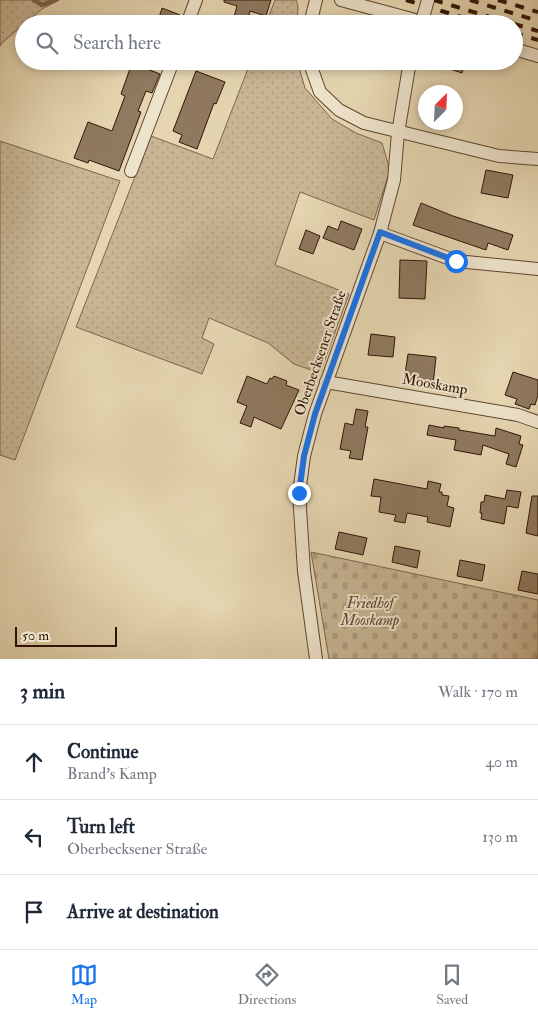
<!DOCTYPE html>
<html lang="en">
<head>
<meta charset="utf-8">
<style>
  body { margin:0; font-family:"IM FELL Double Pica",serif; background:#f6f6f7; color:#1f2937 }
  .compass { position:absolute; left:418px; top:85px; width:45px; height:45px; border-radius:50%; background:#fff; box-shadow:0 2px 8px #0003; rotate:24deg }
  .scale { position:absolute; left:15px; bottom:12px; width:102px; box-sizing:border-box; padding-left:5px; border:2px solid #321406; border-top:0; font-size:14px; line-height:18px; white-space:nowrap; color:#321406; -webkit-text-stroke:4px #eee4cc; paint-order:stroke }
  .stop { position:absolute; width:15px; height:15px; margin:-11px; border:4px solid #1a73e8; border-radius:50%; background:#fff }
  .stop.end { background:#1a73e8; border-color:#fff; box-shadow:0 1px 5px #0008 }
  .list { margin:0; padding:0; list-style:none }
  h2 { display:flex; justify-content:space-between; align-items:center; height:65px; margin:0; padding:0 20px; font-size:21px }
  h2 small { font-size:16px; font-weight:400; color:#747a83 }
  .list li { display:grid; grid-template-columns:32px 1fr auto; gap:15px; align-items:center; box-sizing:border-box; height:75px; padding:0 20px; border-top:1px solid #e0e1e3 }
  .list b { display:block; font-size:19px; white-space:nowrap }
  .list p { margin:0; font-size:16px; white-space:nowrap; color:#747a83 }
  .list em { font-size:16px; font-style:normal; color:#747a83 }
  .icon { flex:none; width:28px; height:28px; fill:none; stroke:currentColor; stroke-width:2; stroke-linecap:round; stroke-linejoin:round }
  .map { position:relative; flex:none; width:538px; height:659px; overflow:hidden }
  .search { position:absolute; background:#fff; box-shadow:0 2px 8px #0003; left:15px; right:15px; top:15px; height:55px; display:flex; align-items:center; gap:12px; box-sizing:border-box; padding:0 18px; border-radius:28px; color:#747a83; font-size:19px }
  .sheet { height:290px; background:#fff }
  nav { display:flex; justify-content:space-around; align-items:center; box-sizing:border-box; height:70px; border-top:1px solid #e0e1e3; background:#fff; font-size:14px; color:#747a83 }
  nav a { display:grid; justify-items:center; gap:2px }
  nav .on { color:#1a73e8 }
  .map>svg:first-child { display:block }
</style>
</head>
<body>
<div class="map">
<svg width="538" height="659" viewBox="0 0 538 659">
  <defs>
    <pattern id="grass-dots" width="8" height="8" patternUnits="userSpaceOnUse" patternTransform="scale(1.25)"><rect width="8" height="8" fill="#c7b594"/><path d="M2 2h.1M6 6h.1" fill="none" stroke="#ab9b7e" stroke-width="1.8" stroke-linecap="round"/></pattern>
    <pattern id="cemetery-stones" width="16" height="16" patternUnits="userSpaceOnUse" patternTransform="scale(1.25)"><rect width="16" height="16" fill="#c7b594"/><path d="M2 7V4a2 2 0 0 1 4 0v3zM10 15v-3a2 2 0 0 1 4 0v3z" fill="#ab9b7e"/></pattern>
  </defs>
  <rect width="100%" height="100%" fill="#e5d6b1"/>
  <filter id="stains"><feTurbulence type="fractalNoise" baseFrequency=".004" numOctaves="4"/><feColorMatrix values="0 0 0 0 .2 0 0 0 0 .09 0 0 0 0 .02 0 0 0 .5 -.17"/></filter>
  <radialGradient id="worn" r=".72"><stop offset=".6" stop-color="#630" stop-opacity="0"/><stop offset="1" stop-color="#630" stop-opacity=".3"/></radialGradient>
  <g fill="url(#grass-dots)" stroke="#7c644d">
    <path d="M0 0H59L42 9 3 42 0 46Z"/>
    <path d="M275 0H296L298 6 297 24H266Z"/>
    <path d="M251 61H297L305 88 332 119 356 133 382 143 390 170 374 220 300 192 275 265 349 294 320 373 294 364 268 343 209 318 202 338 214 344 202 374 76 327 151 136 213 159Z"/>
    <path d="M0 141 120 181 15 460 0 455Z"/>
  </g>
  <path fill="url(#cemetery-stones)" stroke="#7c644d" d="M311 552 538 600V659H329Z"/>
  <g fill="none" stroke-linecap="round" stroke-linejoin="round">
    <path stroke="#79614a" stroke-width="4.5" d="M34 0 42 5 56 0"/>
  </g>
  <g fill="#8f795f" stroke="#321406">
    <path d="M224 0H271L266 16 250 11 247 24H232L237 6 224 2Z"/>
    <path d="M162 8 180 15 177 24H157Z"/>
    <path d="M433 61H466L462 73 432 63Z"/>
    <path d="M132 63 160 74 152 93 146 91 138 111 141 112 119 171 89 160 88 163 74 158 88 122 112 131 125 96 121 94Z"/>
    <path d="M196 71 225 82 216 104 214 103 197 149 179 142 182 135 173 131Z"/>
    <path d="M486 170 513 175 508 198 481 193Z"/>
    <path d="M421 203 453 216 513 235 508 250 488 243 486 250 413 225Z"/>
    <path d="M341 221 362 229 354 250 323 238 328 226 338 230Z"/>
    <path d="M306 230 320 236 313 254 299 249Z"/>
    <path d="M400 260 427 261 425 299 399 298Z"/>
    <path d="M371 334 395 337 393 357 368 355Z"/>
    <path d="M408 354 436 357 433 385 404 381Z"/>
    <path d="M513 372 538 380V395L535 405 531 404 529 409 515 404 517 399 505 395Z"/>
    <path d="M247 376 267 384 270 378 272 379 274 376 287 381 286 385 299 390 281 429 254 417 251 427 240 423 247 406 237 402Z"/>
    <path d="M356 409 368 411 365 427H368L362 460 349 458 351 451 340 449 345 423 353 425Z"/>
    <path d="M429 425 444 428V426L459 428V430L495 436 496 428 521 436 519 444 523 445 516 467 506 464 509 454 483 445 481 455 454 450 456 440 427 435Z"/>
    <path d="M374 479 427 489 428 481 441 484 439 492H442V495L449 496 447 506 454 508 450 527 427 522 428 517 407 513 405 523 394 521 396 515 379 512 381 497 371 496Z"/>
    <path d="M507 490 521 492 518 508 507 506 504 524 481 519 482 513H480L481 502H484L485 495 505 499Z"/>
    <path d="M532 496H538V536L526 533Z"/>
    <path d="M339 532 367 538 363 555 335 549Z"/>
    <path d="M395 546 420 551 417 568 392 562Z"/>
    <path d="M460 560 485 565 482 581 457 576Z"/>
    <path d="M522 571 538 574V594L518 590Z"/>
  </g>
  <g fill="none" stroke-linecap="round" stroke-linejoin="round">
    <defs>
      <g id="minor">
        <path d="M341 0 430 24"/>
        <path d="M187 24 196 0"/>
        <path d="M310 24 316 0"/>
        <path d="M514 49 538 56"/>
        <path d="M309 61 320 92 339 110 364 123 499 156 538 159"/>
        <path d="M131 171 173 61"/>
        <path d="M380 233 456 261 538 269"/>
        <path d="M326 382 518 415 538 422"/>
        <path d="M316 659 304 571 299 493 304 456 315 414 380 233 394 180 398 133 410 61"/>
      </g>
    </defs>
    <use href="#minor" stroke="#5f4431" stroke-width="14"/>
    <use href="#minor" stroke="#eee4cc" stroke-width="12"/>
    <g stroke="#321406" stroke-width="4" stroke-dasharray="9 9" stroke-linecap="butt">
      <path d="M406 0 484 24"/>
      <path d="M434 0 513 24"/>
      <path d="M470 0 538 21"/>
      <path d="M498 0 538 12"/>
      <path d="M514 24 538 31"/>
      <path d="M514 33 538 40"/>
    </g>
    <defs>
      <path id="minor-bridge" d="M421 24 428 0"/>
    </defs>
    <use href="#minor-bridge" stroke="#5f4431" stroke-width="14" stroke-linecap="butt"/>
    <use href="#minor-bridge" stroke="#eee4cc" stroke-width="12"/>
  </g>
  <g fill="none" stroke-linecap="round" stroke-linejoin="round">
    <path stroke="#1a73e8" stroke-width="6" d="M299 493 304 456 315 414 380 232 456 261"/>
  </g>
  <g text-anchor="middle" stroke-width="4" stroke-linejoin="round" paint-order="stroke">
    <g font-size="15" fill="#321406" stroke="#eee4cc">
      <text transform="translate(320 353) rotate(-71)" y="5">Oberbecksener Straße</text>
      <text transform="translate(435 384) rotate(10)" y="5">Mooskamp</text>
    </g>
    <g font-size="15" font-style="italic" fill="#5f4431" stroke="#eee4cc">
      <text x="370" y="608">Friedhof<tspan x="370" dy="17">Mooskamp</tspan></text>
    </g>
  </g>
  <rect width="100%" height="100%" filter="url(#stains)"/>
  <rect width="100%" height="100%" fill="url(#worn)"/>
</svg>
<svg class="compass" viewBox="-18 -18 36 36"><path d="M0-13l5 13h-10z" fill="#e53935"/><path d="M0 13l5-13h-10z" fill="#747a83"/></svg>
<div class="scale">50 m</div>
<div class="stop" style="left:456px;top:261px"></div>
<div class="stop end" style="left:299px;top:493px"></div>
<div class="search"><svg class="icon" aria-label="search" viewBox="0 0 24 24"><circle cx="10" cy="10" r="6"/><path d="M15 15l6 6"/></svg>Search here</div>
</div>
<section class="sheet">
<h2>3 min<small>Walk · 170 m</small></h2>
<ul class="list">
<li><svg class="icon" aria-label="ahead" viewBox="0 0 24 24"><path d="M12 20V5M6 11l6-6 6 6"/></svg><div><b>Continue</b><p>Brand's Kamp</p></div><em>40 m</em></li>
<li><svg class="icon" aria-label="left" viewBox="0 0 24 24"><path d="M17 20v-9H6M10 6l-5 5 5 5"/></svg><div><b>Turn left</b><p>Oberbecksener Straße</p></div><em>130 m</em></li>
<li><svg class="icon" aria-label="arrive" viewBox="0 0 24 24"><path d="M6 21V4h12l-3 4 3 4H6"/></svg><div><b>Arrive at destination</b></div></li>
</ul>
</section>
<nav>
<a class="on"><svg class="icon" aria-label="map" viewBox="0 0 24 24"><path d="M3 6l6-2 6 2 6-2v14l-6 2-6-2-6 2zM9 4v14M15 6v14"/></svg>Map</a>
<a><svg class="icon" aria-label="directions" viewBox="0 0 24 24"><path d="M12 3l9 9-9 9-9-9zM9 14v-3h6M13 9l2 2-2 2"/></svg>Directions</a>
<a><svg class="icon" aria-label="saved" viewBox="0 0 24 24"><path d="M7 4h10v16l-5-4-5 4z"/></svg>Saved</a>
</nav>
</body>
</html>
